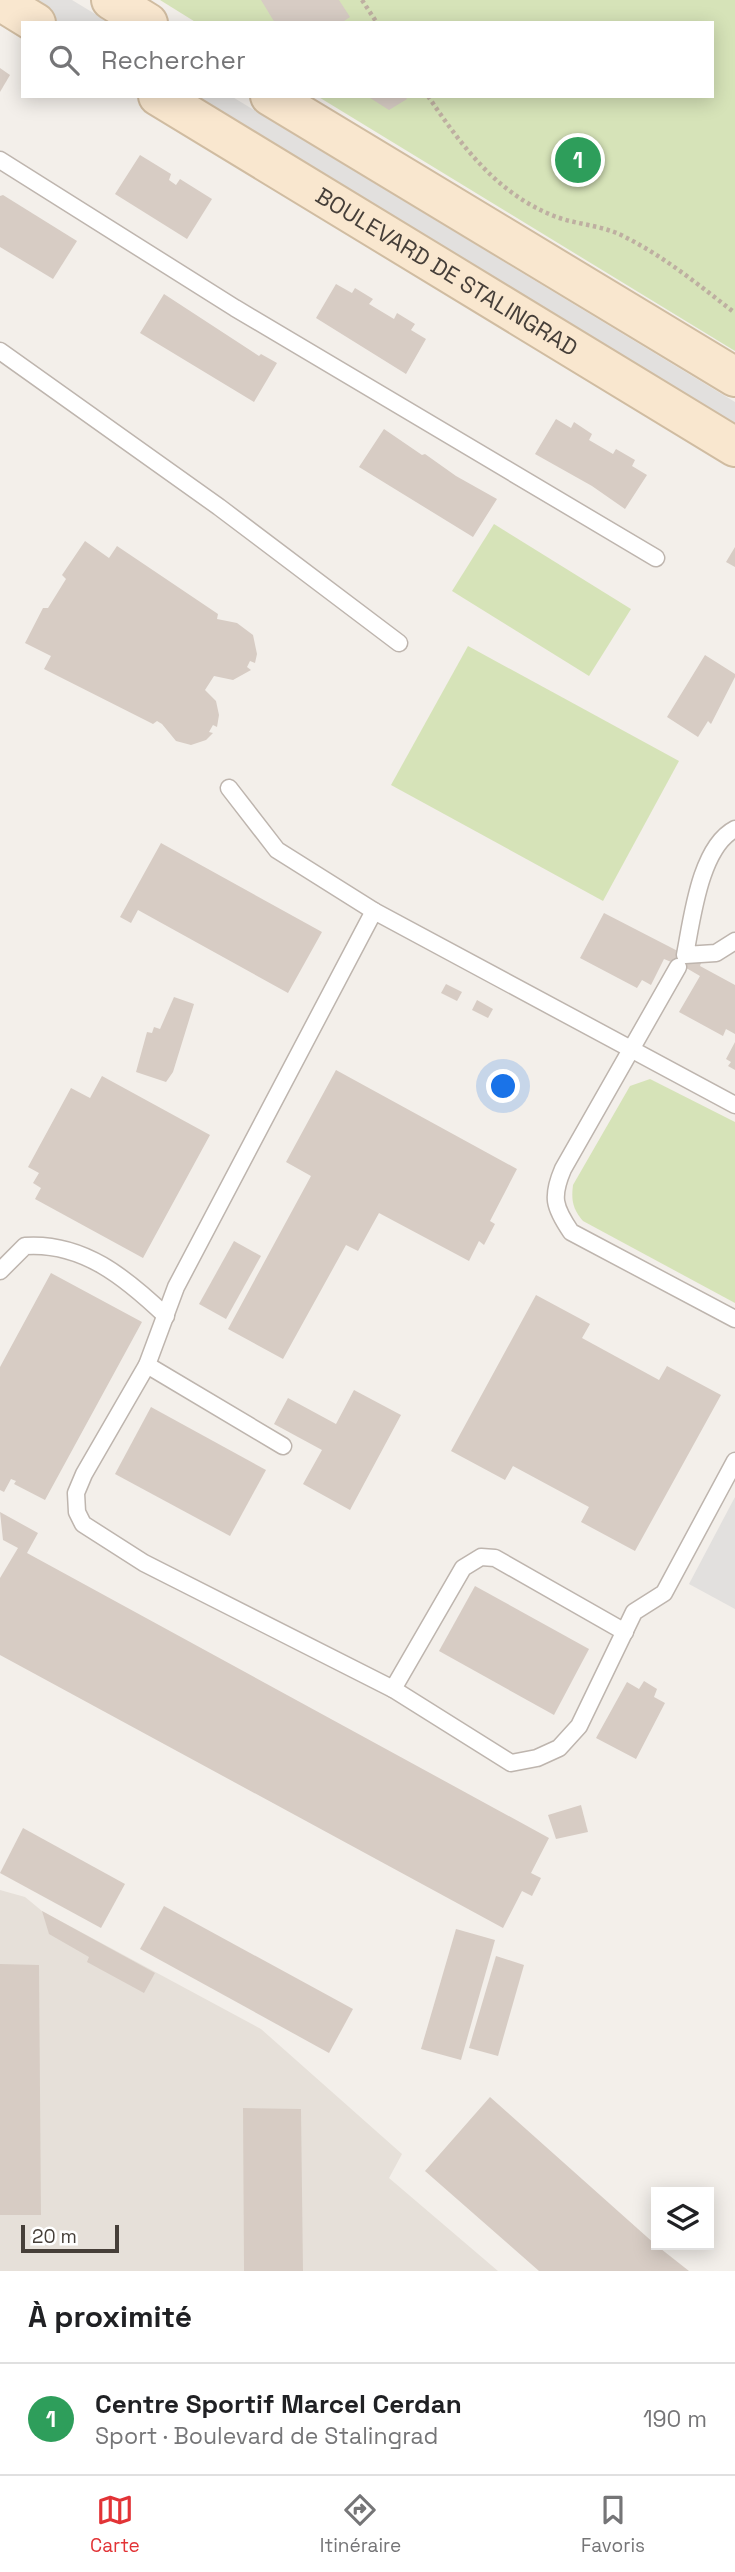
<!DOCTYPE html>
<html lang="fr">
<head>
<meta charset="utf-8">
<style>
  body { margin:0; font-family:"Space Grotesk",sans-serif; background:#f2f2f2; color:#202124 }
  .controls { position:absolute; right:21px; bottom:21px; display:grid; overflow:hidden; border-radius:0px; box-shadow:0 4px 18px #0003 }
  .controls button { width:63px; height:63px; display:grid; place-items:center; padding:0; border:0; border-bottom:2px solid #e0e0e0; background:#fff; color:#202124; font:35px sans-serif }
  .scale { position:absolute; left:21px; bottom:18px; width:98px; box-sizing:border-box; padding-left:7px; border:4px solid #463f39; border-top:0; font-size:19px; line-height:24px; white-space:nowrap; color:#463f39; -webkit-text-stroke:5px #fff; paint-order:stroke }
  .you { position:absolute; left:504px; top:1087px; width:24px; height:24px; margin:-18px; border:5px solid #fff; border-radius:50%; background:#1a73e8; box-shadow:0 0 0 10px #1a73e833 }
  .badge { display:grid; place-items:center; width:46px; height:46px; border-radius:50%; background:#e23336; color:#fff; font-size:23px; font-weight:700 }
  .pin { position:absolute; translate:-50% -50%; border:4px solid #fff; box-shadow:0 2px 7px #0006 }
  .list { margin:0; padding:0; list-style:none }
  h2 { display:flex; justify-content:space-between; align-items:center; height:91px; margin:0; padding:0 28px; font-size:30px }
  h2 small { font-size:23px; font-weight:400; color:#757577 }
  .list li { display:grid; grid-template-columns:46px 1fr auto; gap:21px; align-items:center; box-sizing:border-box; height:112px; padding:0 28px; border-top:2px solid #e0e0e0 }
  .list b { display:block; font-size:26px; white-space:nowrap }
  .list p { margin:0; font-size:23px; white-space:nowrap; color:#757577 }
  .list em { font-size:23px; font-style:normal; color:#757577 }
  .icon { flex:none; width:38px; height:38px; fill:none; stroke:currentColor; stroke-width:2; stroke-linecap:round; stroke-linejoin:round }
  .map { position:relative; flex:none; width:735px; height:2271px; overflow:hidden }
  .search { position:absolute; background:#fff; box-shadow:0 4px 18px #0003; left:21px; right:21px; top:21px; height:77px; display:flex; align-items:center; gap:18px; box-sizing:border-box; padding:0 24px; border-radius:0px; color:#757577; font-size:26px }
  .sheet { height:203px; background:#fff }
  nav { display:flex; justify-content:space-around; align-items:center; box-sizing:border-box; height:98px; border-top:2px solid #e0e0e0; background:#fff; font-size:19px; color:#757577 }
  nav a { display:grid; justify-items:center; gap:4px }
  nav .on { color:#e23336 }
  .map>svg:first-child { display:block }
</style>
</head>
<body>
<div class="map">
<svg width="735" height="2271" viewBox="0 0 735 2271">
  <rect width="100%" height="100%" fill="#f3efea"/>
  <path fill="#e6e0d9" d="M0 1890 25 1897 42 1911 261 2029 402 2154 389 2178 498 2271H0Z"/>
  <g fill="#d6e3b8">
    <path d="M160 0H735V351L317 96H712V23H197Z"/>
    <path d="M494 524 631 609 589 676 452 591Z"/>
    <path d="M468 646 679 761 603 901 391 785Z"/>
    <path d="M650 1079 735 1122V1303L583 1221C573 1209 571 1201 573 1185L630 1086Z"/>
  </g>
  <g fill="#e2e0de">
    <path d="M22 0H72L110 23H60Z"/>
    <path d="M180 96H231L735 402V434Z"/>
    <path d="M735 1497V1609L689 1584Z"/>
  </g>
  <g fill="#d7ccc4">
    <path d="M261 0H339L350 17 341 23H275Z"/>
    <path d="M0 68 10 75 0 92Z"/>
    <path d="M367 96H405L407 99 389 110Z"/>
    <path d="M140 155 171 174 169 180 176 185 180 179 212 199 187 239 115 194Z"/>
    <path d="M3 195 77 241 53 279 0 247V196Z"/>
    <path d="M336 284 352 293 355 288 373 299 369 304 394 319 397 313 415 324 411 330 426 339 406 374 316 318Z"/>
    <path d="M164 294 259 356 261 354 277 363 254 402 140 333Z"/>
    <path d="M556 419 571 428 574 422 592 434 589 440 613 454 616 449 635 460 632 466 647 475 625 509 592 486 535 454Z"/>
    <path d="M384 429 422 455 425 454 456 476 497 499 473 537 359 467Z"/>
    <path d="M85 541 109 558 117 546 218 614 217 619 237 623 253 635 257 654 255 663 250 661 247 667 251 670 233 680 214 676 205 690 216 701 219 715 217 727 213 725 209 732 213 733 206 740 191 745 176 741 162 724 157 721 153 724 44 669 51 656 25 643 43 608H48L66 579 62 575Z"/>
    <path d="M735 547V567L726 562Z"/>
    <path d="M705 655 735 674V677L711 724 708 721 698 737 667 717Z"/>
    <path d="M161 843 322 932 288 993 138 910 131 923 120 917Z"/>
    <path d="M604 913 701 963 700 966 735 985V1034L726 1029 723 1036 679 1012 700 976 688 969 664 959 651 985 642 980 637 988 580 958Z"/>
    <path d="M446 984 462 992 457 1001 441 993Z"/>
    <path d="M174 997 194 1004 173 1072 166 1082 136 1072 147 1032 152 1033 154 1027 160 1029Z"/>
    <path d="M477 1000 493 1009 488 1018 472 1010Z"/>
    <path d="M735 1042V1070L728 1066 731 1062 726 1059Z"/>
    <path d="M336 1070 517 1169 490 1221 495 1224 484 1245 479 1241 469 1261 379 1213 358 1251 346 1245 283 1359 228 1329 311 1176 286 1162Z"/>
    <path d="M102 1076 210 1135 143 1258 35 1199 41 1188 33 1183 39 1173 28 1167 71 1088 90 1098Z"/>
    <path d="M234 1241 261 1256 226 1319 199 1304Z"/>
    <path d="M51 1273 142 1322 45 1500 14 1484 16 1481 11 1479 4 1492 0 1490V1367Z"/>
    <path d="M536 1295 590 1324 582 1338 659 1380 667 1366 721 1395 635 1551 581 1522 589 1507 513 1466 505 1480 451 1451Z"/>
    <path d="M354 1390 401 1415 350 1510 303 1484 322 1450 274 1424 288 1398 336 1424Z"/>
    <path d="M151 1407 266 1470 230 1536 115 1474Z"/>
    <path d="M0 1512 38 1533 27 1553 549 1838 531 1873 541 1878 532 1896 522 1891 503 1928 0 1655V1578L18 1548 3 1540Z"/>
    <path d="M475 1586 589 1649 554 1715 439 1651Z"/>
    <path d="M644 1681 657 1689 654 1697 665 1703 636 1759 596 1738 627 1682 639 1689Z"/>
    <path d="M581 1805 588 1832 556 1839 548 1815Z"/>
    <path d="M23 1828 125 1884 101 1928 0 1873Z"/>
    <path d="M164 1906 353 2009 329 2053 140 1949Z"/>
    <path d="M42 1911 155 1973 144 1993 87 1962 89 1957 49 1934Z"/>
    <path d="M456 1929 495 1940 461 2060 421 2049Z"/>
    <path d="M496 1956 524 1965 498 2056 469 2048Z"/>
    <path d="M0 1964 39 1965 41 2215H0Z"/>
    <path d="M490 2097 656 2245 689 2271H539L425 2171Z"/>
    <path d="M243 2108 301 2109 303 2271H244Z"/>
  </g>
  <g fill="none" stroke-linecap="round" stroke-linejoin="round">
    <defs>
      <g id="lane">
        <path d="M0 160 235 308 656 558"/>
        <path d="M0 351 219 507 399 643"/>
        <path d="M229 788 277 850 374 911"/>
        <path d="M735 829C700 847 692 919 685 955L716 953 735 941"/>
        <path d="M678 967 563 1169C551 1197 554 1207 571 1232L735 1319"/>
        <path d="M735 1105 374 911 176 1287 147 1365 84 1474 76 1493 77 1512 83 1524 144 1563 393 1689 511 1763 537 1758 559 1748 579 1726 634 1612 664 1593 735 1461"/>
        <path d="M0 1271 25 1246C83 1242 126 1278 166 1316"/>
        <path d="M147 1365 283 1446"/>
        <path d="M393 1689 463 1568 481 1557 495 1558 625 1632"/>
      </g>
      <g id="secondary">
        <path d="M111 0 148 23"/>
        <path d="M0 1 36 23"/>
        <path id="s1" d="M158 96 735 447"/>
        <path d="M270 96 735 377"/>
      </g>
    </defs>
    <use href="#lane" stroke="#beb5ae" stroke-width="19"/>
    <use href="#secondary" stroke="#d0bca1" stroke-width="42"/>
    <g stroke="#beafa1" stroke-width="4.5" stroke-dasharray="3.5 3.5" stroke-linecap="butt">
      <path d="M362 0 377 23"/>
      <path d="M428 96C461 145 496 193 554 216 577 225 603 225 625 237 665 257 700 286 735 313"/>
    </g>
    <use href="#lane" stroke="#fff" stroke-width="16"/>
    <use href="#secondary" stroke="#f9e7cf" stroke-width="38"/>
  </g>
  <g text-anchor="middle" stroke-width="7" stroke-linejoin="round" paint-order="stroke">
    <g font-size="23" fill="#463f39" stroke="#fff">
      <text dy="8" stroke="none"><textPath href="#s1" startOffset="338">BOULEVARD DE STALINGRAD</textPath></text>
    </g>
  </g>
</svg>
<div class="controls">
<button><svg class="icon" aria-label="layers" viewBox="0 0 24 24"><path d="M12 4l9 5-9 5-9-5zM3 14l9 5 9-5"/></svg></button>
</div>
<div class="scale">20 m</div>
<div class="you"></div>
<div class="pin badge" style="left:578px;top:160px;background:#2e9e5b">1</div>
<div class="search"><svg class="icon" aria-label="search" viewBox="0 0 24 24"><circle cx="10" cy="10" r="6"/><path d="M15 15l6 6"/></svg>Rechercher</div>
</div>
<section class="sheet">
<h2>À proximité<small></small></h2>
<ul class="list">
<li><span class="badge" style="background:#2e9e5b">1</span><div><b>Centre Sportif Marcel Cerdan</b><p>Sport · Boulevard de Stalingrad</p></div><em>190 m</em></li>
</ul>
</section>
<nav>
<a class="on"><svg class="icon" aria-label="map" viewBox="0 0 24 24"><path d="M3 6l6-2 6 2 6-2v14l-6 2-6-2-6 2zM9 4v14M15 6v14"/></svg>Carte</a>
<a><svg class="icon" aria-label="directions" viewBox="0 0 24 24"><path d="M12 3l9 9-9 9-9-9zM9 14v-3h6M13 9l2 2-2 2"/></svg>Itinéraire</a>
<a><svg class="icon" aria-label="saved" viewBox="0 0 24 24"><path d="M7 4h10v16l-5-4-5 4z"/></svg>Favoris</a>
</nav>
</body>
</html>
